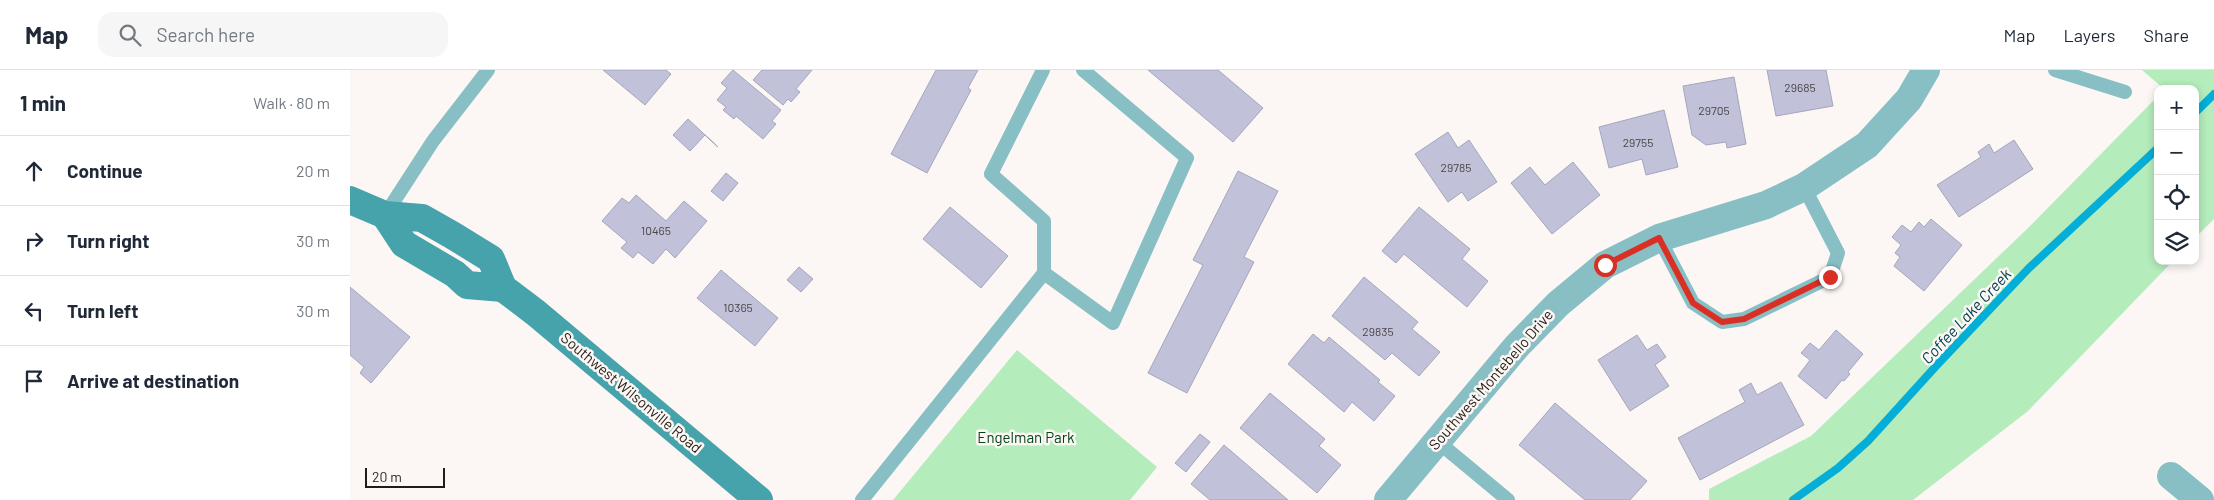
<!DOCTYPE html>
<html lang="en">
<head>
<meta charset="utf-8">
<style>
  body { margin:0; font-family:Barlow,sans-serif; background:#f6f6f7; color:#1f2937 }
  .controls { position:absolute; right:15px; top:15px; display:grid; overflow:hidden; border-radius:10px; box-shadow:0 2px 8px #0003 }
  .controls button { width:45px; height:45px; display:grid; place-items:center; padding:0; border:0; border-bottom:1px solid #e0e1e3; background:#fff; color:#1f2937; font:25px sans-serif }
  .scale { position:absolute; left:15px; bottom:12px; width:80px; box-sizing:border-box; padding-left:5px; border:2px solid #231b15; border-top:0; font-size:14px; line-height:18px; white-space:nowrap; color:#231b15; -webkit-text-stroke:4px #fcf7f4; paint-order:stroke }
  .stop { position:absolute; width:15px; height:15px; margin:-11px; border:4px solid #d93025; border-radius:50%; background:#fff }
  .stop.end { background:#d93025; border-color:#fff; box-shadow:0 1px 5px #0008 }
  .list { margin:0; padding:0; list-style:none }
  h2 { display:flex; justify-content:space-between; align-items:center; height:65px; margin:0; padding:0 20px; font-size:21px }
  h2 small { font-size:16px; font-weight:400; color:#747a83 }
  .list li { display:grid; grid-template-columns:32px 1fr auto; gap:15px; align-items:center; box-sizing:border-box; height:70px; padding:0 20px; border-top:1px solid #e0e1e3 }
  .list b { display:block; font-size:19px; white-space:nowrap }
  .list em { font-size:16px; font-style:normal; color:#747a83 }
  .icon { flex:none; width:28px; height:28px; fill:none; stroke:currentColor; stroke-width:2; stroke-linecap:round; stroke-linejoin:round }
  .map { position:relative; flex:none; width:1864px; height:430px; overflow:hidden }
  header { display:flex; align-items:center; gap:30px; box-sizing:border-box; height:70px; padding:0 25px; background:#fff; border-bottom:1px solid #e0e1e3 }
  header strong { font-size:24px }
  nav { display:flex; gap:28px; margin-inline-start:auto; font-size:18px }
  .search { width:350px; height:45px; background:#f6f6f7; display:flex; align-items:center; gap:12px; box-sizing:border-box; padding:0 18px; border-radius:15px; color:#747a83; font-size:19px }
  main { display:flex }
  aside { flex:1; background:#fff }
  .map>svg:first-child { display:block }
</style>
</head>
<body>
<header>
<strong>Map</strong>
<div class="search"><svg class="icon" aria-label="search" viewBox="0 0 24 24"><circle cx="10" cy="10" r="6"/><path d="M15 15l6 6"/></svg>Search here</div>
<nav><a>Map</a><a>Layers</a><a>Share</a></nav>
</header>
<main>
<aside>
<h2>1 min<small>Walk · 80 m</small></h2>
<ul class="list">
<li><svg class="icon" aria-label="ahead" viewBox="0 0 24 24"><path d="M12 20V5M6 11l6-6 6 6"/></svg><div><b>Continue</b></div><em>20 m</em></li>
<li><svg class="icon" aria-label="right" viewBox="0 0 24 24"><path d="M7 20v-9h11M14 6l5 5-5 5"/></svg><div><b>Turn right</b></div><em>30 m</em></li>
<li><svg class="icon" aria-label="left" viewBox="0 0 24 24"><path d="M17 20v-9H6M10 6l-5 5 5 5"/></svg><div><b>Turn left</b></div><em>30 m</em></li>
<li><svg class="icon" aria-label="arrive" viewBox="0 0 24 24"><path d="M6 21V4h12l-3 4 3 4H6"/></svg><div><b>Arrive at destination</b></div></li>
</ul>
</aside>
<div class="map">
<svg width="1864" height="430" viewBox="0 0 1864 430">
  <rect width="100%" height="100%" fill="#fcf7f4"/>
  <g fill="#b4ecbb">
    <path d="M1792 0H1864V149L1845 168V19H1814Z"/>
    <path d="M1808 26V191H1823L1678 341 1563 430H1359V419L1461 366 1677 159Z"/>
    <path d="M667 280 807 397 780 430H543Z"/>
  </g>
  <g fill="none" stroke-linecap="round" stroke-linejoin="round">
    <g stroke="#04aed6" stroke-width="8">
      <path d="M1845 43 1864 24"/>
      <path d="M1443 430 1488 398 1518 371 1587 295 1679 198 1808 78"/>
    </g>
  </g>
  <g fill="#c1c2da" stroke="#a4a6bd">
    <path d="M253 0H316L321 4 295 35Z"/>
    <path d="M383 0 431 40 422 51 426 54 413 69 386 46 384 49 373 40 376 37 367 30 377 18 371 13Z"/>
    <path d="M412 0H462L446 19 450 22 441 32 438 29 433 35 403 10Z"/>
    <path d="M586 0H628L618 18 621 20 577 103 541 84Z"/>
    <path d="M798 0H868L913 38 883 72Z"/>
    <path d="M1417 0H1476L1483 36 1426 46Z"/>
    <path d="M1384 7 1396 74 1377 78 1376 72 1356 75 1342 65 1333 16Z"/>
    <path d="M1314 40 1328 97 1296 105 1292 89 1259 98 1249 57Z"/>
    <path d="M338 49 368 77 355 65 340 81 323 65Z"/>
    <path d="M1098 62 1108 78 1119 70 1147 112 1118 131 1112 122 1098 132 1065 84Z"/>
    <path d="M1664 70 1683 99 1609 147 1587 115 1631 87 1628 82 1639 74 1644 83Z"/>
    <path d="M1223 92 1250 125 1202 164 1161 113 1180 97 1195 115Z"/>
    <path d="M888 101 928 121 894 187 904 192 837 323 798 303 853 195 843 190Z"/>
    <path d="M376 103 388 113 373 131 361 121Z"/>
    <path d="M286 125 316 151 334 131 357 151 325 188 316 179 303 194 288 182 283 188 271 178 277 172 252 151 272 128 279 133Z"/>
    <path d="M600 137 658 186 631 218 573 169Z"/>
    <path d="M1069 137 1120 179 1112 189 1138 211 1117 237 1054 184 1046 193 1032 181Z"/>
    <path d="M1581 149 1612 175 1574 221 1544 196 1550 187 1545 183 1551 175 1542 167 1552 155 1561 162 1569 152 1574 157Z"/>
    <path d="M449 197 463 209 451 222 437 210Z"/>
    <path d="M371 200 428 248 405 276 347 228Z"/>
    <path d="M1014 207 1068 252 1062 259 1090 282 1069 306 1042 283 1035 290 982 246Z"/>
    <path d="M0 217 60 267 21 313 10 303 14 297 0 285Z"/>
    <path d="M1486 260 1513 284 1498 302 1500 304 1494 311 1492 310 1476 329 1448 306 1460 290 1451 283 1460 273 1469 280Z"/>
    <path d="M963 264 974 273 979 267 1030 310 1028 312 1045 326 1024 351 1002 332 994 342 938 294Z"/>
    <path d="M1287 265 1297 280 1307 274 1316 287 1305 295 1319 316 1280 341 1248 290Z"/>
    <path d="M1431 312 1454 355 1350 410 1328 368 1395 332 1389 320 1401 313 1407 325Z"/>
    <path d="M920 323 975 369 969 376 991 395 967 423 890 358Z"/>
    <path d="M1205 333 1297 411 1280 430H1235L1169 375Z"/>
    <path d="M850 364 860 372 836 402 825 393Z"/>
    <path d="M874 375 938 430H860L841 414Z"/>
  </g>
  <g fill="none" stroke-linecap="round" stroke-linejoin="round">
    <g stroke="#88bfc5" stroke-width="14">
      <path d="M1705 0 1775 22"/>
      <path d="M35 145 83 71 138 0"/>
      <path d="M1309 168 1343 233 1372 252 1394 249 1480 207 1488 183 1454 117"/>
      <path d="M694 203 763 253 837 88 733 0"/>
      <path d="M1087 371 1158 430"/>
      <path d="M512 430 694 203V151L641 104 693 0"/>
    </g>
    <g stroke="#88bfc5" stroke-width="28">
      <path d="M1821 406 1850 430"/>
      <path d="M1038 430 1167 276 1208 234 1255 195 1309 168 1416 135 1454 117 1517 75 1559 29 1576 0"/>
    </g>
    <g stroke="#47a3ab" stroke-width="28">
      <path d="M0 130 35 145 72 148 102 165 141 189 153 218 186 243 409 430"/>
      <path d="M35 145 54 174 105 204 117 215 153 218"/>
    </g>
  </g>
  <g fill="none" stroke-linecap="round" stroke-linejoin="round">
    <path stroke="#d93025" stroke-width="6" d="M1255 195 1309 168 1343 233 1372 252 1394 249 1480 207"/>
  </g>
  <g text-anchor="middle" stroke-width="5" stroke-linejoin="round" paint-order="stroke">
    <g font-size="12" fill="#4a4546">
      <text x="1450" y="22">29685</text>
      <text x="1364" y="45">29705</text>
      <text x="1288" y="77">29755</text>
      <text x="1106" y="102">29785</text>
      <text x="306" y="165">10465</text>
      <text x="388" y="242">10365</text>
      <text x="1028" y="266">29835</text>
    </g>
    <g font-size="15" fill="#231b15" stroke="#fcf7f4">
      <text transform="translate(1141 310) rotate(-49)" y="5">Southwest Montebello Drive</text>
      <text transform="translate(281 323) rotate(40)" y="5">Southwest Wilsonville Road</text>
    </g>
    <g font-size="15" fill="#034418" stroke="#fcf7f4">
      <text x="676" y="373">Engelman Park</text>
    </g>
    <g font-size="16" font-style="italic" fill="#024151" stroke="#fcf7f4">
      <text transform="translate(1616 246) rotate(-47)" y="6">Coffee Lake Creek</text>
    </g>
  </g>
</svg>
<div class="controls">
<button>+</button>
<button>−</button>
<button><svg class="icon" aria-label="locate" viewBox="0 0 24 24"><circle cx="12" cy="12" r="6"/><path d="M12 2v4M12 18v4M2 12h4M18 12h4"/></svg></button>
<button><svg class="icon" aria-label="layers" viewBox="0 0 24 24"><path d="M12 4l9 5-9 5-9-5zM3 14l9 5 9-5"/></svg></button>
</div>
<div class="scale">20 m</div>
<div class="stop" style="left:1255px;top:195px"></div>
<div class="stop end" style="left:1480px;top:207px"></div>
</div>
</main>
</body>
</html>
